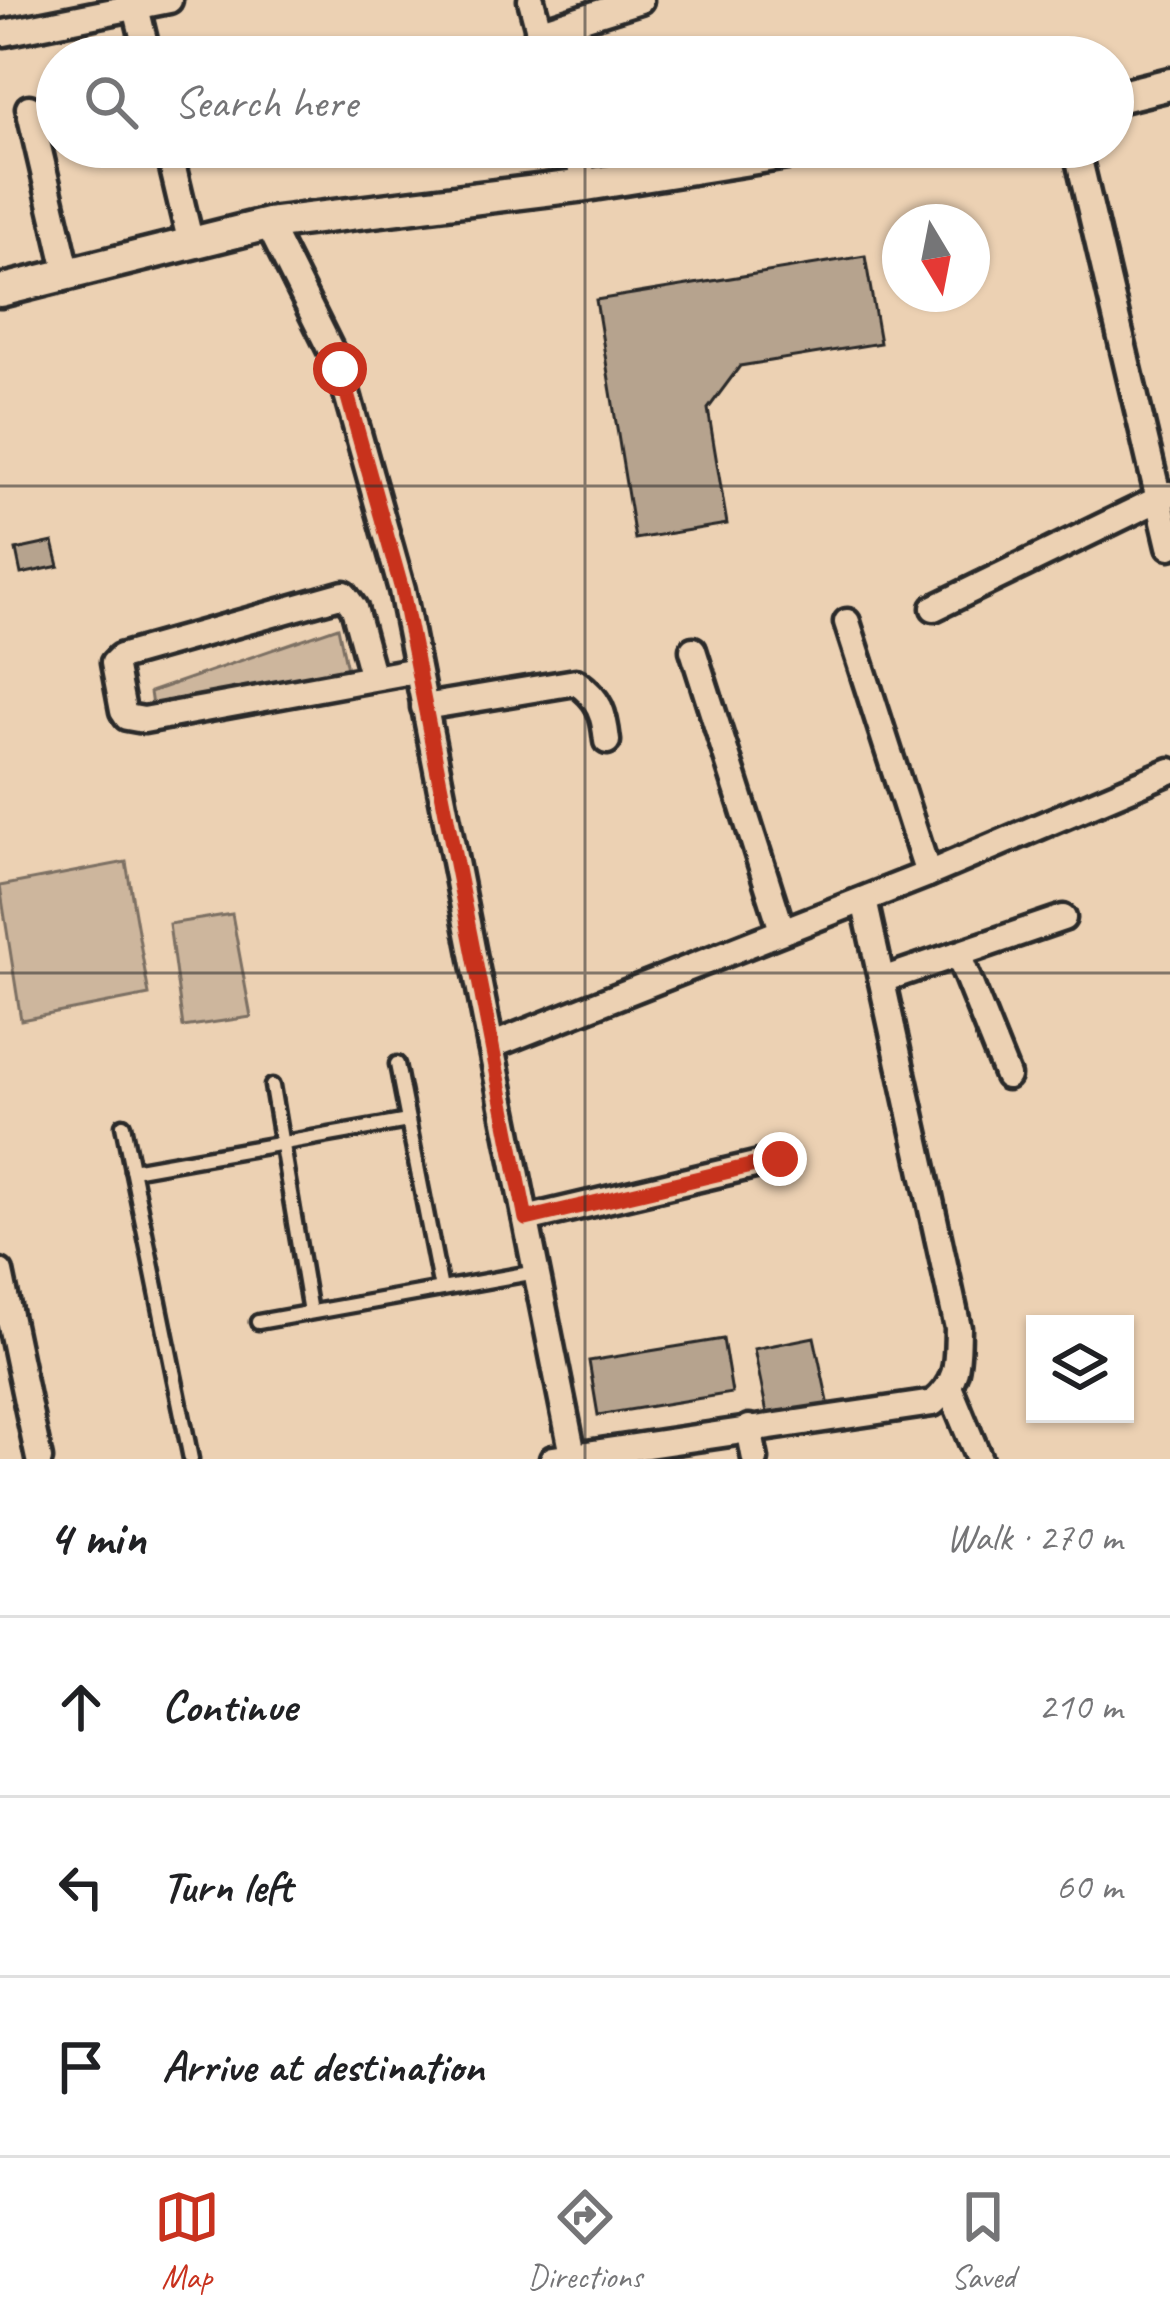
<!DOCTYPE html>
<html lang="en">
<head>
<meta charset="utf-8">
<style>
  body { margin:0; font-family:Caveat,sans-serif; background:#f2f2f2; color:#202124 }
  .controls { position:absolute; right:36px; bottom:36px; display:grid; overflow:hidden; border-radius:0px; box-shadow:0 3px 9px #0004 }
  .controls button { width:108px; height:108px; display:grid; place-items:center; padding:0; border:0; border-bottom:3px solid #e0e0e0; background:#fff; color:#202124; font:60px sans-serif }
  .compass { position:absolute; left:882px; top:204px; width:108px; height:108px; border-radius:50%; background:#fff; box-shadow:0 3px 9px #0004; rotate:170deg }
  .stop { position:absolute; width:36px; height:36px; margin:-27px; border:9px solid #c8321e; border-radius:50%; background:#fff }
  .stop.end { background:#c8321e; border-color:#fff; box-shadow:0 3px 12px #0008 }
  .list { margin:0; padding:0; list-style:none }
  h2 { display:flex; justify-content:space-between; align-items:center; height:156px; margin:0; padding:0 48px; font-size:51px }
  h2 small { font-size:39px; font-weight:400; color:#757577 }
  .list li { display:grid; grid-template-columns:78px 1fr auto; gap:36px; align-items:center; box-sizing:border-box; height:180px; padding:0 48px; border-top:3px solid #e0e0e0 }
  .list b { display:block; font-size:45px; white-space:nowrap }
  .list em { font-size:39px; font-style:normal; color:#757577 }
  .icon { flex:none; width:66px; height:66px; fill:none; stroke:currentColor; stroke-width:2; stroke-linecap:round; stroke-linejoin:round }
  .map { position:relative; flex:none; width:1170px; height:1459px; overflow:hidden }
  .search { position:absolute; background:#fff; box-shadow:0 3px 9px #0004; left:36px; right:36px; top:36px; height:132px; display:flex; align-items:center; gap:30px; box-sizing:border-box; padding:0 42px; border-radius:66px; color:#757577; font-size:45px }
  .sheet { height:696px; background:#fff }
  nav { display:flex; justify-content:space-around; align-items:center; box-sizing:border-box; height:168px; border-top:3px solid #e0e0e0; background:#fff; font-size:33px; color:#757577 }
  nav a { display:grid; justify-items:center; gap:6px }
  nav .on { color:#c8321e }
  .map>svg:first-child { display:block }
</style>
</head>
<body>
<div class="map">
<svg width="1170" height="1459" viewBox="0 0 1170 1459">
  <rect width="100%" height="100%" fill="#ecd1b3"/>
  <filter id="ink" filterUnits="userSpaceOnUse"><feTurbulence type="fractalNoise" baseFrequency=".00833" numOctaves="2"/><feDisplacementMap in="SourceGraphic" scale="24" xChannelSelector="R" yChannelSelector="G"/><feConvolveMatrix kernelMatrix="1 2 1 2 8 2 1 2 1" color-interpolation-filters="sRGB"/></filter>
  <g filter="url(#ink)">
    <g fill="#cdb69d" stroke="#7c7064" stroke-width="3">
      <path d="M338 627 348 674 155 727 150 692Z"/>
      <path d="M126 862 149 995 21 1020 0 886Z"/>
      <path d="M232 914 251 1017 183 1027 169 924Z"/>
    </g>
    <g fill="#b6a38e" stroke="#2b2b2b" stroke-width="3">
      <path d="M865 256 880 343 740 366 708 409 727 524 635 539 596 300Z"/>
      <path d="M53 542 59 566 21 574 16 550Z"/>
      <path d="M814 1337 829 1406 768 1418 754 1349Z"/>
      <path d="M723 1339 732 1393 598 1415 589 1361Z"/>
    </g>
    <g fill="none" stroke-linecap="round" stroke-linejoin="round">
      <defs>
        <g id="service">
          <path d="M397 1064 441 1289"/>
          <path d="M272 1086 310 1312"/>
          <path d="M123 1125 191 1459"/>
          <path d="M132 1170 408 1121"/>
          <path d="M258 1322 536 1272"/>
        </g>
        <g id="minor">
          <path d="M531 0 546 57"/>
          <path d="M136 7 148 57"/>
          <path d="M538 32 640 0"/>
          <path d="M4 33 169 0"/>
          <path d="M29 108 68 275"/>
          <path d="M168 147 191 244"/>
          <path d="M574 147 586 185"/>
          <path d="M1076 147 1170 546"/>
          <path d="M268 224 340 369 402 590 491 1046"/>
          <path d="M934 608 1169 494"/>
          <path d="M847 622 928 874"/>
          <path d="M693 650 782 930"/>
          <path d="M373 678 354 608 344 594 120 657 114 663 123 711 127 717 144 720 417 670"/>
          <path d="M424 707 576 682C600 699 604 713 607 741"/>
          <path d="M958 954 1007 1076"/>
          <path d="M882 980 1063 918"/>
          <path d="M526 1219 780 1159"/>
          <path d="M0 1272 39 1459"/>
          <path d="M950 1389 979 1459"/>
          <path d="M749 1428 755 1459"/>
          <path d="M573 1455 491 1046 928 874 1170 771"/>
          <path d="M553 1459 933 1403C960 1381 957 1360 958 1328L864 900"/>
        </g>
        <g id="tertiary">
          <path d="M1113 98 1170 84"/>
          <path d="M0 291 268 224 586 185 824 147"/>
        </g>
      </defs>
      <use href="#service" stroke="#2b2b2b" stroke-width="21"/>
      <use href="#minor" stroke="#2b2b2b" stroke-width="33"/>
      <use href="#tertiary" stroke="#2b2b2b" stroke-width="39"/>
      <use href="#service" stroke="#ecd1b3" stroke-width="12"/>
      <use href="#minor" stroke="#ecd1b3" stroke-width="24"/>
      <use href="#tertiary" stroke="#ecd1b3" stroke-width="30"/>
    </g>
  </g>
  <g fill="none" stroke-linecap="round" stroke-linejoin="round" filter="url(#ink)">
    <path stroke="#c8321e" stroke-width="15" d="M340 369 402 590 526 1219 780 1159"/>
  </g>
  <path fill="none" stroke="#2b2b2b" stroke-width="3" stroke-opacity="0.55" d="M585 0V57M585 147V1459M0 486H1170M0 973H1170"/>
</svg>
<div class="controls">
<button><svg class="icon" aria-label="layers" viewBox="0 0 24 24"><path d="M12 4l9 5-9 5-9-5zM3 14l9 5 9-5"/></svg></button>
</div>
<svg class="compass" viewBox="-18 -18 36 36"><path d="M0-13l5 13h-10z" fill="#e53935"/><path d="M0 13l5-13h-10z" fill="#757577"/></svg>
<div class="stop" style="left:340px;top:369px"></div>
<div class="stop end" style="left:780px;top:1159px"></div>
<div class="search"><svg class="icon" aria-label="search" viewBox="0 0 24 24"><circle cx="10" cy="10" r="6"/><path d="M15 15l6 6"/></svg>Search here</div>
</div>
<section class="sheet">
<h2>4 min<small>Walk · 270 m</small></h2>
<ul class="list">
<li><svg class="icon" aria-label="ahead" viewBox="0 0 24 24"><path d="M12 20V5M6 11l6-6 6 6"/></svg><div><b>Continue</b></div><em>210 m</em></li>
<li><svg class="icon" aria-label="left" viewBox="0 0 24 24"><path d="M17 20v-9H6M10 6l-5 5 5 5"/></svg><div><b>Turn left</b></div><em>60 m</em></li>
<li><svg class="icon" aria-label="arrive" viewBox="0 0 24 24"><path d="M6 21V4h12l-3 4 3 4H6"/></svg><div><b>Arrive at destination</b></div></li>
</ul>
</section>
<nav>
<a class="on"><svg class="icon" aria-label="map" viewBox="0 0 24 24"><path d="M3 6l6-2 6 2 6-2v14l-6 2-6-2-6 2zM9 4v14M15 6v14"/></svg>Map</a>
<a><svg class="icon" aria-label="directions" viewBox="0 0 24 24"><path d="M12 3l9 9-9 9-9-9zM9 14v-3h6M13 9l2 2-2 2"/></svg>Directions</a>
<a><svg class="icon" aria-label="saved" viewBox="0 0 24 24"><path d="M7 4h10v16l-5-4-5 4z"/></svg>Saved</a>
</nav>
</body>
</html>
